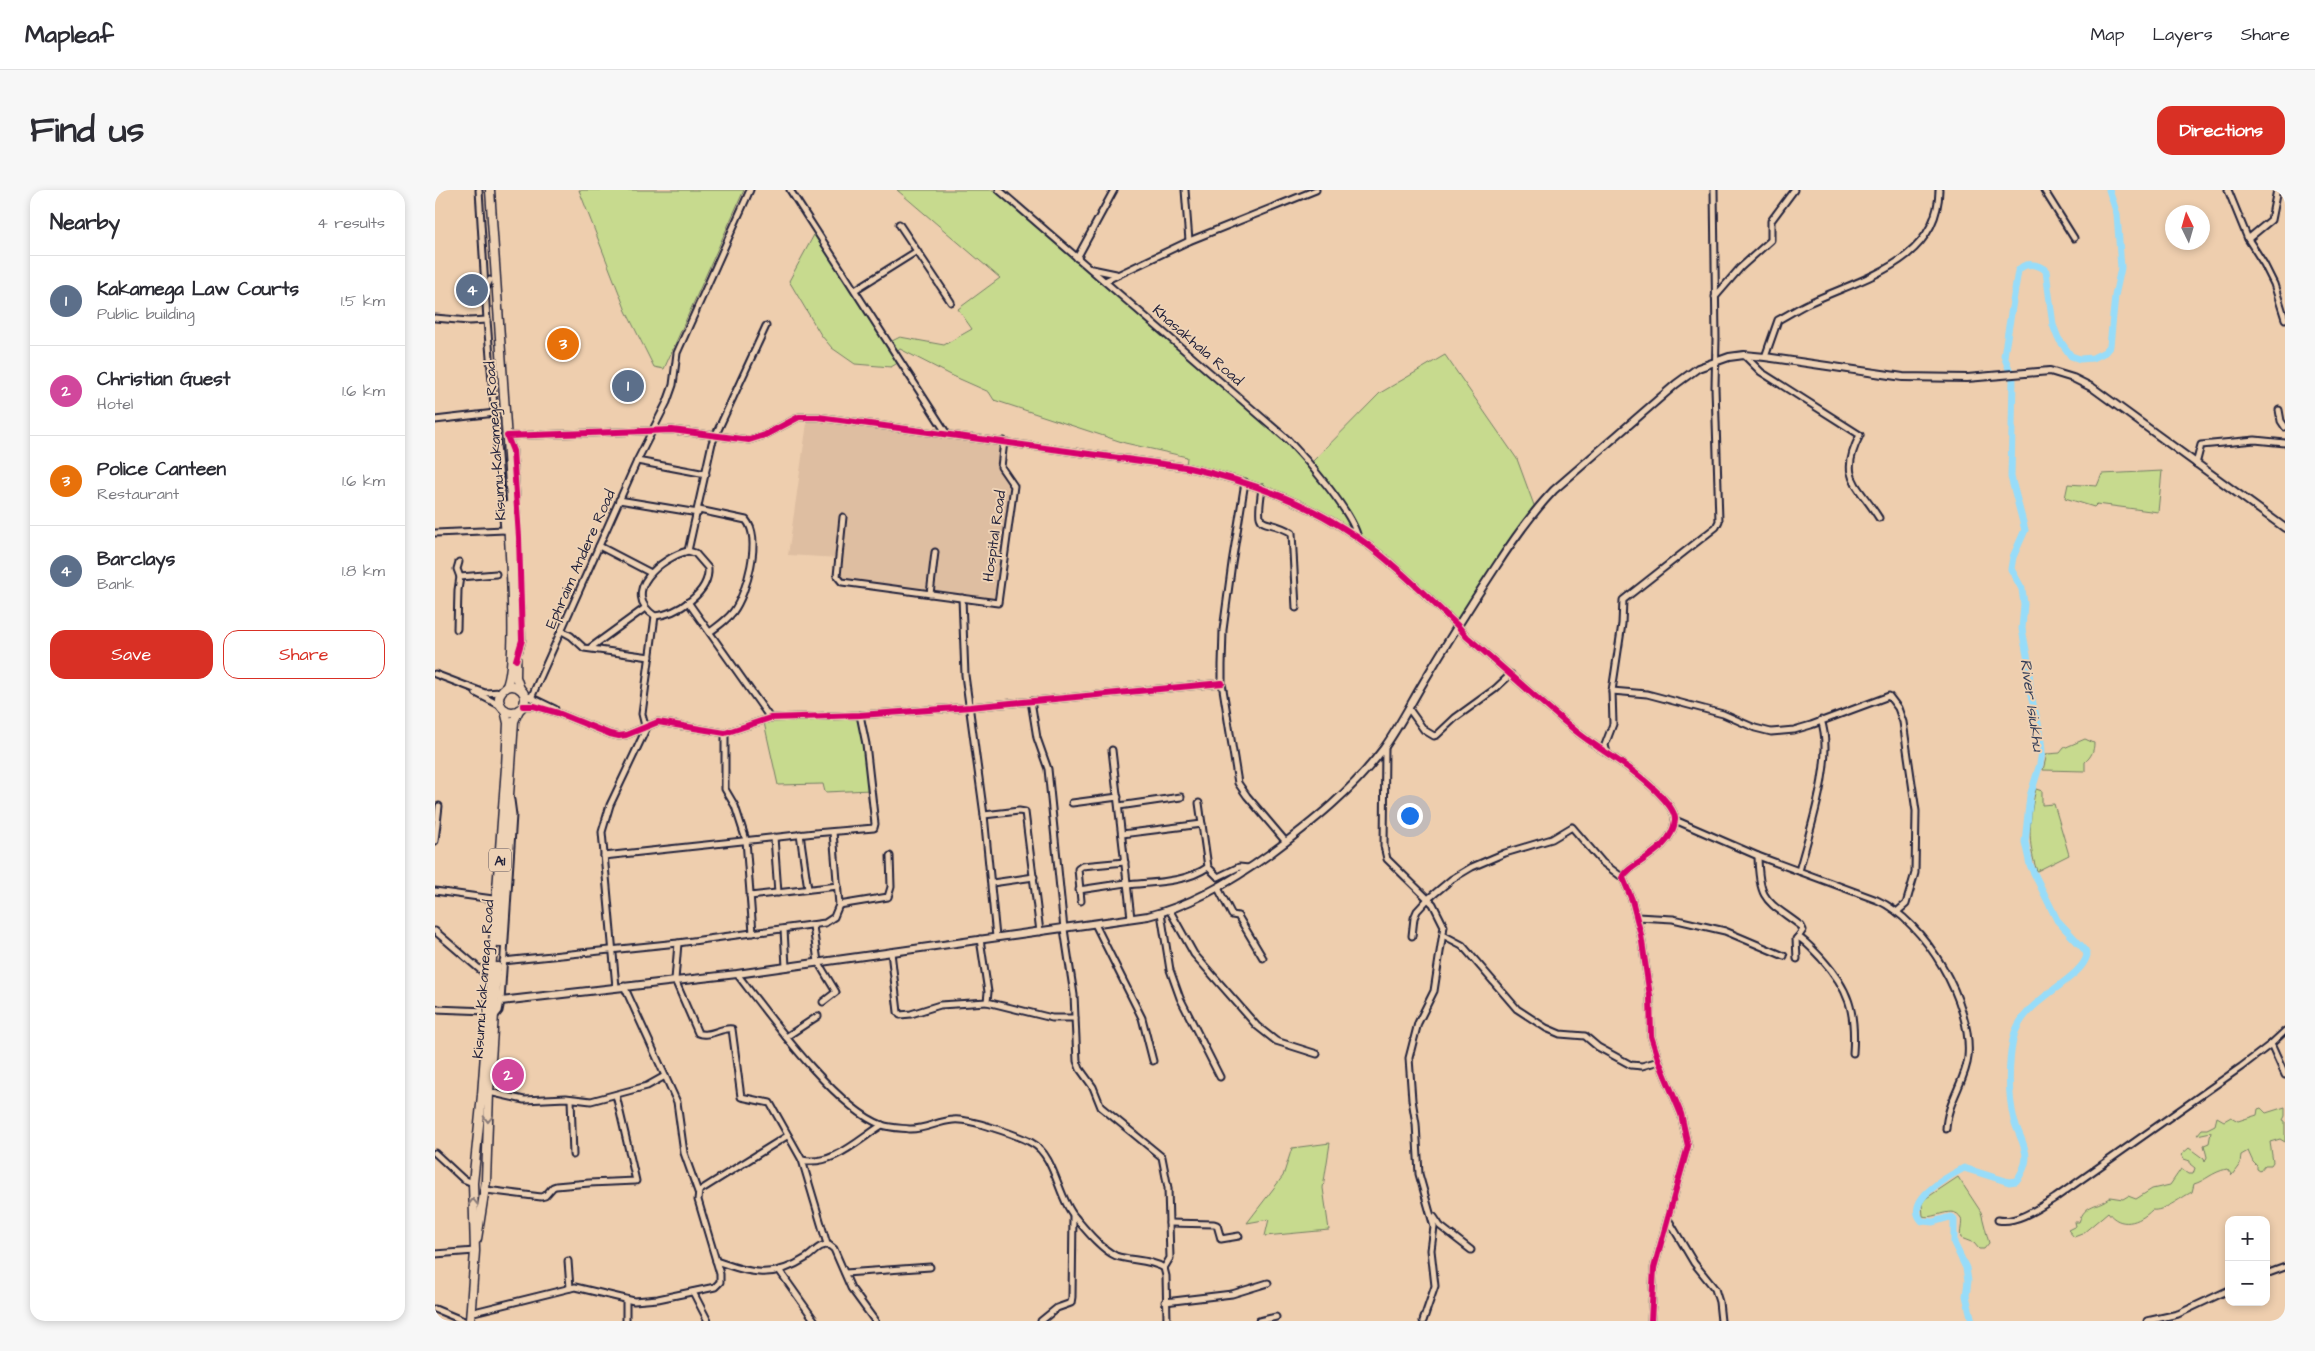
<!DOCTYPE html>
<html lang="en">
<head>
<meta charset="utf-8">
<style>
  body { margin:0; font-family:"Architects Daughter",sans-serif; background:#f7f7f7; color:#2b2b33 }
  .controls { position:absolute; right:15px; bottom:15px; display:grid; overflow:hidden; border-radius:10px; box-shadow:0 2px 8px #0003 }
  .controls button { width:45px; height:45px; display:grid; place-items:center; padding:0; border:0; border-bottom:1px solid #e1e1e2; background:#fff; color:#2b2b33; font:25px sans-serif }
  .compass { position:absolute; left:1730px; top:15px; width:45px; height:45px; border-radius:50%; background:#fff; box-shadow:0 2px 8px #0003; rotate:355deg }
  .you { position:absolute; left:974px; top:625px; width:18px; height:18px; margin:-12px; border:4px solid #fff; border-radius:50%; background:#1a73e8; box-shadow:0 0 0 8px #1a73e833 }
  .badge { display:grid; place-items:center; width:32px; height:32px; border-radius:50%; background:#d93025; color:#fff; font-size:16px; font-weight:700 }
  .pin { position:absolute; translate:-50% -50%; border:2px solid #fff; box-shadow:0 1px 5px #0006 }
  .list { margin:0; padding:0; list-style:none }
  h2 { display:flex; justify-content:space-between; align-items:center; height:65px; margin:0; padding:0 20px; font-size:21px }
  h2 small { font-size:16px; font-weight:400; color:#7c7c81 }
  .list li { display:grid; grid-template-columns:32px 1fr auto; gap:15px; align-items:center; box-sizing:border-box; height:90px; padding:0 20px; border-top:1px solid #e1e1e2 }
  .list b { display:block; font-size:19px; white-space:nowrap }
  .list p { margin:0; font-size:16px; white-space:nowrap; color:#7c7c81 }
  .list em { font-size:16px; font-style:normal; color:#7c7c81 }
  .actions { display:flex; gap:10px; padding:15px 20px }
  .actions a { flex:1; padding:11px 0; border:1px solid #d93025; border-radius:15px; text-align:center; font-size:18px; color:#d93025 }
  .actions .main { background:#d93025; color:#fff }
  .map { position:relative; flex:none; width:1850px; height:1131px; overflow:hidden; border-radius:15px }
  header { display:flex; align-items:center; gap:30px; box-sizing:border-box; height:70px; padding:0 25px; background:#fff; border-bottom:1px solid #e1e1e2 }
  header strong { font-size:24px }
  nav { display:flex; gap:28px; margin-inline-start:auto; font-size:18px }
  .intro { display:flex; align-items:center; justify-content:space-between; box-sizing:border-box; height:120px; padding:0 30px }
  h1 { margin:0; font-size:35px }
  .button { padding:12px 22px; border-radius:15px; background:#d93025; color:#fff; font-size:18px; font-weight:700 }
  main { display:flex; gap:30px; padding:0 30px }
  aside { flex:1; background:#fff; border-radius:15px; box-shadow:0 2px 8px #0003 }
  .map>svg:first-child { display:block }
</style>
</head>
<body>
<header>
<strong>Mapleaf</strong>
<nav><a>Map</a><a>Layers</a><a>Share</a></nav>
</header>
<div class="intro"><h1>Find us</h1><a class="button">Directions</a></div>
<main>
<aside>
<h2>Nearby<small>4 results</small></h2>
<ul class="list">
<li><span class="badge" style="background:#5c6f8a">1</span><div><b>Kakamega Law Courts</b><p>Public building</p></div><em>1.5 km</em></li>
<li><span class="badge" style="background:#d1479c">2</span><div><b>Christian Guest</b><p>Hotel</p></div><em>1.6 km</em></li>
<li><span class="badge" style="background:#e8710a">3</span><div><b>Police Canteen</b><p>Restaurant</p></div><em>1.6 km</em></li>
<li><span class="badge" style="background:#5c6f8a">4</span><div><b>Barclays</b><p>Bank</p></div><em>1.8 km</em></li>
</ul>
<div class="actions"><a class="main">Save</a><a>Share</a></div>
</aside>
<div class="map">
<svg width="1850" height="1131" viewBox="0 0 1850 1131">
  <rect width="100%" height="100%" fill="#eeceae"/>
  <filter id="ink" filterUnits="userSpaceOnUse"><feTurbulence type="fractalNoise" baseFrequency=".02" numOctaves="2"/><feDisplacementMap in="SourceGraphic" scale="10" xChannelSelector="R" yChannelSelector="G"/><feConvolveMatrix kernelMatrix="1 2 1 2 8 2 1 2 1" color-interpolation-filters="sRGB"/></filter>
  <g filter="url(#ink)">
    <path fill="#debea1" d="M373 226 569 251 565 274 578 292 562 412 404 390V368L353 365Z"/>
    <g fill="#c7da8e" stroke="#747e64">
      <path d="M144 0H309L229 179 219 177 191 121Z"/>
      <path d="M462 0H564L667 93 703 120 823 224 875 274 945 203 1010 165 1082 269 1100 318 1022 435 949 367 876 319 823 296 751 277 752 267 690 253 559 210 554 202 518 186 465 159 459 162 466 171 456 177 420 174 397 158 386 145 354 91 380 43 451 154 465 147 509 155 537 139 523 119 565 88Z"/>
      <path d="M1727 281 1723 322 1662 314 1659 317 1630 308 1633 294 1662 296 1667 284Z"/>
      <path d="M425 525 436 600 390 602 388 594 343 595 328 528Z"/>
      <path d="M1650 549 1659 553C1659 561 1656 567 1650 572V581L1608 580 1612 564 1625 563 1629 558Z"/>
      <path d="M1601 599 1607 601V615L1619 614 1634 665 1602 681C1592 653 1594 628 1601 599Z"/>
      <path d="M1850 917V926L1848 930 1850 931V952L1845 949 1835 952 1838 972 1836 975H1830L1825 981 1822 979V976L1818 972 1813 961 1806 965 1805 974 1797 985 1792 979C1777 982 1770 991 1759 994L1757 1002C1745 1008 1728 1022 1717 1020 1704 1033 1685 1039 1673 1022L1647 1044 1639 1047 1633 1040 1641 1036 1640 1032H1644C1651 1012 1662 1018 1675 1007L1688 1009 1693 1006 1701 1009 1717 999 1735 995 1746 979 1753 984H1758L1760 978 1755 974V971L1749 969 1746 965 1754 958 1769 969 1770 972 1772 967 1769 955 1774 953 1776 942 1762 945 1767 939H1772L1780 935 1782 927 1789 931 1796 927 1803 931 1822 925 1823 919 1826 918 1831 923Z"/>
      <path d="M895 953 888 998 894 1040 830 1046 834 1029 812 1033 848 986 857 958Z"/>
      <path d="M1523 987 1546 1022 1554 1053 1549 1059H1544L1539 1053 1526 1048C1524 1042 1528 1034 1526 1028 1518 1014 1499 1030 1488 1026L1487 1014 1490 1009Z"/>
    </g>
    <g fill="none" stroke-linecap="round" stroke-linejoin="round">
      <path stroke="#97dcf9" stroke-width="7" d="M1537 1131 1531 1106 1533 1091 1531 1078 1519 1053V1029L1515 1027 1498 1032 1487 1031C1468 1010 1514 986 1529 978L1574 992 1581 991C1586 985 1591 975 1591 967 1591 955 1582 941 1579 930 1573 905 1573 875 1578 850 1585 809 1646 792 1652 765L1650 760 1622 730 1595 675 1590 652 1595 606 1605 574 1607 562 1605 541 1595 502 1594 476 1587 439 1589 414 1587 399 1576 379 1578 367 1590 340 1576 287 1578 189 1569 166 1583 81C1589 72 1603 73 1611 81L1618 135 1623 148 1636 166 1645 169 1658 168 1670 162 1675 156 1680 106 1686 78 1682 24 1674 0"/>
      <defs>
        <g id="minor">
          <path d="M44 0 52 130 69 340"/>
          <path d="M355 0 512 244"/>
          <path d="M564 0 853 250C872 270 918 323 923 348"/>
          <path d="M750 0 754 51"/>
          <path d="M1609 0 1639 48"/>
          <path d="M1793 0 1813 49 1829 74 1839 94 1850 129"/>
          <path d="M464 34 482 61"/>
          <path d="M1813 49 1836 30 1842 0"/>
          <path d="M642 68 679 0"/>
          <path d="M657 79 681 84"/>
          <path d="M670 91 754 51 881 0"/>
          <path d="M50 100 55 90"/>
          <path d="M420 100 482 61 516 112"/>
          <path d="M1280 107 1305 78 1336 50V31L1359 0"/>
          <path d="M0 128 34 131 52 130"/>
          <path d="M1309 165 1326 182 1425 245C1403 288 1422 293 1444 328"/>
          <path d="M1330 167 1343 130C1353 125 1363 118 1374 113 1426 88 1503 73 1504 0"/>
          <path d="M1844 220 1846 231 1850 237"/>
          <path d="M0 230 60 223"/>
          <path d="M202 271 271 284"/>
          <path d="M1761 274 1766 255 1820 250 1850 253"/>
          <path d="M810 292 797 373 788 440 787 475V493L803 593 812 606 851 652"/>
          <path d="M827 298C820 346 827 325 857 343L861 418"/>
          <path d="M184 310 263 323"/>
          <path d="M264 320 311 330C327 349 312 403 298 422 292 430 283 436 275 442"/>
          <path d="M408 327 402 386 407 392 563 413 579 296 566 277 569 251"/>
          <path d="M0 343 70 340"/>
          <path d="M164 356 216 383"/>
          <path d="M253 361 277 253 331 136"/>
          <path d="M253 361 260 363 273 378C275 403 242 424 220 426 184 402 227 367 253 361Z"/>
          <path d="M24 372 22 379 25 387"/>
          <path d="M495 404 500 362"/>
          <path d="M527 408 530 485 549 625 561 747"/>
          <path d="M253 412 335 528"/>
          <path d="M22 439 23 400 25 387 61 384"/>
          <path d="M127 441 136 446 149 458 215 467"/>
          <path d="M155 458 210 418"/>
          <path d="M84 461 87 450 81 304 78 261 72 246 237 240 314 250 330 245 364 227H383L750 277C811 290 870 311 922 347 958 372 990 405 1022 435L1032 447C1069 478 1105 512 1142 542 1162 558 1185 570 1204 586 1214 594 1241 617 1240 630 1237 663 1192 673 1188 688L1197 710 1206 745 1215 806 1216 846 1224 871 1246 924 1253 956 1219 1078 1216 1131"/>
          <path d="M0 484 50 503 66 502"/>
          <path d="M1177 501 1212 504 1288 524 1320 538 1336 542 1359 540 1376 535 1454 506 1463 518 1468 532 1481 621 1480 683 1471 714 1463 721"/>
          <path d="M41 503 66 516"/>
          <path d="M89 504 120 519"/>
          <path d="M96 508 202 271 232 212 238 195 242 163 315 0"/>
          <path d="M596 511 602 548 613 579 629 739 639 805 642 871 645 879 658 897 666 917 727 967 733 998 735 1068 729 1078"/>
          <path d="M88 516H99L123 523 175 544 184 546 191 545 223 532 290 543 335 528 425 525 535 517 787 493"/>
          <path d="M974 519 989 540 999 546 1002 545 1020 528 1060 499 1076 484"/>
          <path d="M210 536 207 524 220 426"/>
          <path d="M290 543V599L300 616 311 650 318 743"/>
          <path d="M950 557 949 656 952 669 998 714 1009 736 999 801 983 833 974 868 977 910 981 934 984 984 999 1037 996 1060 1000 1096 988 1131"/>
          <path d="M677 560 696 728"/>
          <path d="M1172 563 1170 555 1178 534 1177 501 1187 434 1188 410 1281 337 1284 331 1280 197 1281 148 1279 0"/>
          <path d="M637 613 683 607"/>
          <path d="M764 613 773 677 783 687 804 677 814 678"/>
          <path d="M684 616 746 607"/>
          <path d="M549 625 584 621 590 622 605 742"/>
          <path d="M1240 630 1323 666 1442 710C1490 731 1538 814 1533 867 1531 890 1512 912 1511 939"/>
          <path d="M365 644 373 699"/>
          <path d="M687 644 767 634"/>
          <path d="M339 647 343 703"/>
          <path d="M0 651 4 616"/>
          <path d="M169 666 380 643 439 638 440 634 431 554 425 525"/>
          <path d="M1323 666C1324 713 1332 710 1366 736L1368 740 1363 747"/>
          <path d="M1364 681C1374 642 1400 568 1386 530"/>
          <path d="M557 693 599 687"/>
          <path d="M692 695C719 692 750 693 773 677"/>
          <path d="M783 698 797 725 803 726 828 768"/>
          <path d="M644 700 691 693"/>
          <path d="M0 701 58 709"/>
          <path d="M315 706 403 696"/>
          <path d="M646 711 643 679 647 676 690 672"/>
          <path d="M404 715 453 707 456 697 455 666"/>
          <path d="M735 721 759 764 822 836 841 851 882 864"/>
          <path d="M726 723 735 780 745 808 785 887"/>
          <path d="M1202 727 1238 729 1290 741 1349 766"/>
          <path d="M660 734 707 828 718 871"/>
          <path d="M378 736 383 772 401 802 388 812"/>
          <path d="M349 739 351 777"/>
          <path d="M0 741 56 789"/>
          <path d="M1008 745 1027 755 1082 819 1111 838 1125 844 1150 846 1163 857 1196 875 1207 876 1224 871"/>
          <path d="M977 746 979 728 982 721 993 709 1017 689 1037 677 1070 663 1117 649 1137 637 1167 672 1188 688"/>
          <path d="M545 749 553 802 552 812 617 828H640"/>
          <path d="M243 753 240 790 263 843C274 848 286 837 297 839L306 907 335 913 367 970C397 977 423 950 447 935"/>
          <path d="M456 762 463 822 465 825 476 824 505 815 552 812"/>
          <path d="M1362 769 1361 749 1363 747C1372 752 1379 761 1386 768 1414 799 1421 821 1418 863"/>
          <path d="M68 771 243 753 390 733 399 727 404 715 398 642"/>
          <path d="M302 784C333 824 400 918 447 935 455 938 465 938 474 939 489 940 503 931 518 930 533 928 583 945 597 953 620 965 623 1008 640 1027 651 1040 666 1059 681 1066 696 1071 715 1069 729 1078L731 1086 732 1131"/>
          <path d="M189 796 242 912 249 963 263 1002"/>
          <path d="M181 797 167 642 175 615 213 535"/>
          <path d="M0 819 53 821"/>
          <path d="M60 826 64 821 66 811 78 625 76 610"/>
          <path d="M1850 841 1836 854 1850 885"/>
          <path d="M351 847 383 826"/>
          <path d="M54 902 89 910 131 908 156 911 212 896 230 886"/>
          <path d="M136 909 138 965"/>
          <path d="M0 963 28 989 38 993"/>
          <path d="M367 970 392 1054"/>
          <path d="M51 1000 106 1007 110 1006 118 997 121 996 154 993 201 991 181 905"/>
          <path d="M999 1027 1005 1036 1036 1060"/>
          <path d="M1233 1029 1259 1073 1280 1099 1284 1112 1286 1131"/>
          <path d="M1563 1030C1582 1034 1605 1017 1620 1008L1806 877 1836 854"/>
          <path d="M734 1033 779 1034 782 1035 786 1049 804 1046"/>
          <path d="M0 1064 40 1061"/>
          <path d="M133 1071 135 1098"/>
          <path d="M281 1071C316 1083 337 1090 371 1068 379 1063 384 1054 394 1055L399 1059 416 1098 440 1131"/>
          <path d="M344 1080 380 1131"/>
          <path d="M410 1083 495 1077"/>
          <path d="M1831 1084 1850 1077"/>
          <path d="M258 1102 273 1131"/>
          <path d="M191 1110V1131"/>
          <path d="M730 1112 797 1104 833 1093"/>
          <path d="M0 1119 29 1131"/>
          <path d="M35 1123 140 1097 199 1111 223 1109 280 1097 285 1092V1084L263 1010 264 1001 352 946"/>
          <path d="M606 1131 622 1118 636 1113 637 1107 638 1026"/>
          <path d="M824 1131 841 1127"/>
          <path d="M1712 1131 1743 1124 1794 1100"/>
        </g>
        <path id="major" d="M66 811 302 784 713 726C758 715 799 690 836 663 878 632 918 600 949 558 964 537 975 515 988 493 1011 454 1035 416 1060 378 1078 350 1096 324 1119 300L1241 194 1263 178 1294 167 1309 165 1330 167 1468 187 1532 188 1615 181 1638 188 1658 198 1850 338"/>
        <g id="highway">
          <path d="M55 0 78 339 82 429 81 487 85 499"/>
          <circle cx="77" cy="509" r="13"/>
          <path d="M71 498C84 474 74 349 72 316"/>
          <path d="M64 753 79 531 84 520"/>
          <path d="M42 1049 51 991 54 902 62 777"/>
          <path d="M35 1131 40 1061 38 993 47 905 71 577 73 533 70 520"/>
        </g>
      </defs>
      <use href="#minor" stroke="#22223b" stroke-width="9"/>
      <use href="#major" stroke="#22223b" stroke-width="10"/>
      <use href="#highway" stroke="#22223b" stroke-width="11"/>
      <use href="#minor" stroke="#eed2b5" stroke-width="5"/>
      <use href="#major" stroke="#eed2b5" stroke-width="6"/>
      <use href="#highway" stroke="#eed2b5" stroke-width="8"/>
      <defs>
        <g id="cycleway">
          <path d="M81 470 87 450 84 347 78 261 72 246 237 240 314 250 330 245 364 227H383L750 277C811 290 870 311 922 347 958 372 990 405 1022 435L1032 447C1069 478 1105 512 1142 542 1162 558 1185 570 1204 586 1214 594 1241 617 1240 630 1237 663 1192 673 1188 688L1197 710 1206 745 1215 806 1216 846 1224 871 1246 924 1253 956 1219 1078 1216 1131"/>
          <path d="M88 516H99L123 523 175 544 184 546 191 545 223 532 290 543 335 528 425 525 535 517 787 493"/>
        </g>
      </defs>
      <use href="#cycleway" stroke="#eed2b5" stroke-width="9"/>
      <use href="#cycleway" stroke="#d6006c" stroke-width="6"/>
    </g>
    <defs><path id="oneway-chevron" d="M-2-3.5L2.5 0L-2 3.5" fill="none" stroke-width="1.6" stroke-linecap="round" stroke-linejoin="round" transform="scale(1.25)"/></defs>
    <g stroke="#887a78">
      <use href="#oneway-chevron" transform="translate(53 929) rotate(91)"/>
      <use href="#oneway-chevron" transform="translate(38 1012) rotate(-91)"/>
    </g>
  </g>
  <g text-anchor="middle" stroke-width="4" stroke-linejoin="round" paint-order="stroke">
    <rect fill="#eed2b5" stroke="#5f5760" stroke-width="1" x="54" y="658.5" width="22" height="23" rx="4"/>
    <g font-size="14" font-weight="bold" fill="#22223b">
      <text x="65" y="675">A1</text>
    </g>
    <g font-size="15" fill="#22223b" stroke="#eed2b5">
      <text transform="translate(763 155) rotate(41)" y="5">Khasakhala Road</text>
      <text transform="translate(60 251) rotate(-94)" y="5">Kisumu-Kakamega Road</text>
      <text transform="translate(559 346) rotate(-82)" y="5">Hospital Road</text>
      <text transform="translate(145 369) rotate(-66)" y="5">Ephraim Andere Road</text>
      <text transform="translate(48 789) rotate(-86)" y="5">Kisumu-Kakamega Road</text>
    </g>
    <g font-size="16" font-style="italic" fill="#343e58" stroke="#eed2b5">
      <text transform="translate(1598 515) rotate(82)" y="6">River Isiukhu</text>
    </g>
  </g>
</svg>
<div class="controls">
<button>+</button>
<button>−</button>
</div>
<svg class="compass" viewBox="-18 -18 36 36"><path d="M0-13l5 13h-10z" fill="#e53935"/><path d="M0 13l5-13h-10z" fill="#7c7c81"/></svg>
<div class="you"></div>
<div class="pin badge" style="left:193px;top:196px;background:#5c6f8a">1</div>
<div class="pin badge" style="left:73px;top:885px;background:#d1479c">2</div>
<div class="pin badge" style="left:128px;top:154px;background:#e8710a">3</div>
<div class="pin badge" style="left:37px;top:100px;background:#5c6f8a">4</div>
</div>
</main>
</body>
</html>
